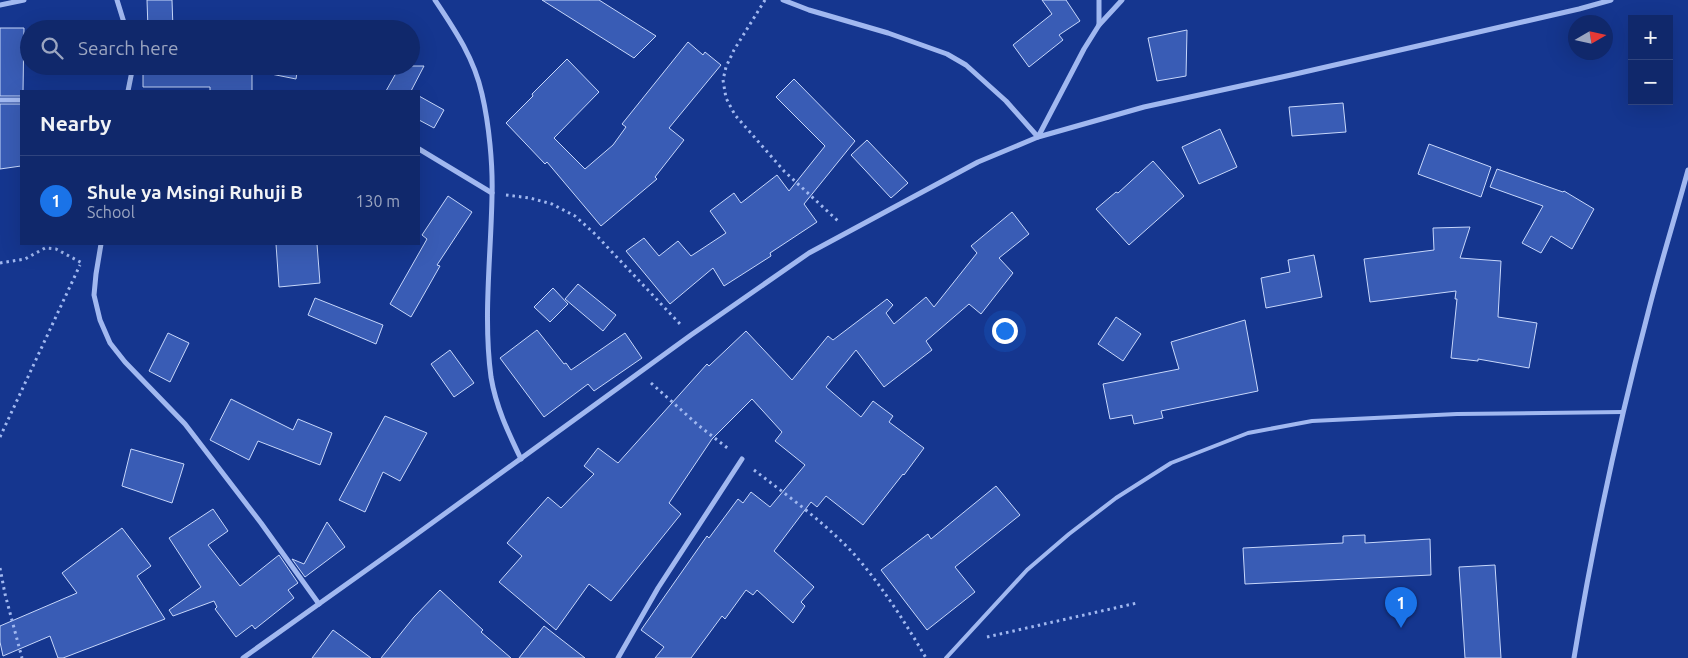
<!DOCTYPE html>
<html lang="en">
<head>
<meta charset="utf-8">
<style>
  body { margin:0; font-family:Ubuntu,sans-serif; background:#1e3473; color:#f1f3f6 }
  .controls { position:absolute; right:15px; top:15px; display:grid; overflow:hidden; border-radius:0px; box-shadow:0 5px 20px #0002 }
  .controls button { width:45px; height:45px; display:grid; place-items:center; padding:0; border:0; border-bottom:1px solid #30447e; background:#10286b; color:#f1f3f6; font:25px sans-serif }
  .compass { position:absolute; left:1568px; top:15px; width:45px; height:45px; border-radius:50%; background:#10286b; box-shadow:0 5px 20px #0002; rotate:81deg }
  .you { position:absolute; left:1004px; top:330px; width:18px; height:18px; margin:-12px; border:4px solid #fff; border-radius:50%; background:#1a73e8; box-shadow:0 0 0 8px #1a73e833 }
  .badge { display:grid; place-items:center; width:32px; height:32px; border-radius:50%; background:#1a73e8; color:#fff; font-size:16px; font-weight:700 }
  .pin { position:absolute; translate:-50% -41px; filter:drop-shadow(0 1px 2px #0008) }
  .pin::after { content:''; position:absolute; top:26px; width:18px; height:15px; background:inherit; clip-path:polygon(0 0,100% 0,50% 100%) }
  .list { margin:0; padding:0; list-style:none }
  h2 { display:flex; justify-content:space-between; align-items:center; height:65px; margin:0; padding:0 20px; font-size:21px }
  h2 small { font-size:16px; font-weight:400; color:#9ca6c1 }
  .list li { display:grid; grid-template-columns:32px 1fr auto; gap:15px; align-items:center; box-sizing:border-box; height:90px; padding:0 20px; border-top:1px solid #30447e }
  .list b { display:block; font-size:19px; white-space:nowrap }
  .list p { margin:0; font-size:16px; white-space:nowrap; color:#9ca6c1 }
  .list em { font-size:16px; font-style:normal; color:#9ca6c1 }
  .icon { flex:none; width:28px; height:28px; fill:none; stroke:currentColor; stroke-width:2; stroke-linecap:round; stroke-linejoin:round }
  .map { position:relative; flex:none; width:1688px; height:658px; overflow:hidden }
  .search { position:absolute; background:#10286b; box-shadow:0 5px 20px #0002; left:20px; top:20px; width:400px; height:55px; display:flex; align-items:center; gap:12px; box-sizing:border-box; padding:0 18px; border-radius:28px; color:#9ca6c1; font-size:19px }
  .panel { position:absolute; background:#10286b; box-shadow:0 5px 20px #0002; left:20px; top:90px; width:400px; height:155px; border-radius:0px }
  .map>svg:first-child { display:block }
</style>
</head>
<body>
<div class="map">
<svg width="1688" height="658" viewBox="0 0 1688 658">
  <rect width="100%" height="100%" fill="#15368f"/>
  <g fill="#395cb5" stroke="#c7d7fb">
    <path d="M147 0H172L173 29H148Z"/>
    <path d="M542 0H599L656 36 634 58Z"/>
    <path d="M1042 0H1066L1080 21 1059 35 1063 40 1029 67 1013 45 1052 14Z"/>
    <path d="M270 21 305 28V29H269Z"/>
    <path d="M0 28H24L23 91H21V96H0Z"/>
    <path d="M1187 30 1186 76 1157 81 1148 38Z"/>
    <path d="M688 42 703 55 705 52 721 65 669 128 684 140 655 177 657 179 601 226 547 162 545 164 506 123 533 96 532 94 567 59 599 92 554 138 585 169 613 145 626 127 622 124Z"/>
    <path d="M143 66H252V91H210V87H143Z"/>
    <path d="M262 66H298L296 79 261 72Z"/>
    <path d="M400 66H424L411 91H386Z"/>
    <path d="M794 79 855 141 804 204 817 222 770 253 771 256 724 286 713 268 670 304 626 251 644 238 659 256 678 241 691 256 726 233 710 211 734 193 741 203 777 175 789 191 825 146 776 97Z"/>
    <path d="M419 96 444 110 434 128 419 120Z"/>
    <path d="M1343 103 1346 132 1292 136 1289 107Z"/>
    <path d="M0 104H21V166L0 169Z"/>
    <path d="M1220 129 1237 167 1199 184 1182 147Z"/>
    <path d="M867 140 908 183 891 198 851 155Z"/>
    <path d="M1429 144 1491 167 1481 197 1418 174Z"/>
    <path d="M1153 161 1184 196 1129 245 1096 209 1116 192 1118 193Z"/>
    <path d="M1497 169 1563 192 1564 191 1594 209 1572 249 1551 236 1541 253 1522 243 1543 206 1490 187Z"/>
    <path d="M448 196 472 212 437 265 440 266 411 317 390 304 427 239 422 235Z"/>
    <path d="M1012 212 1029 234 999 258 1013 273 981 314 969 304 926 341 932 350 884 387 856 350 826 387 861 417 873 401 893 416 889 422 924 448 904 475 903 474 863 525 826 496 817 507 811 502 774 551 814 587 801 602 805 606 793 623 757 590 753 595 746 590 725 619 722 616 691 658H655L664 647 641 630 707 536 709 538 738 499 743 503 751 492 770 507 805 465 775 441 782 432 752 399 712 439 669 503 681 514 611 601 589 584 556 630 499 582 522 556 507 543 548 497 561 508 594 474 584 466 598 448 618 463 707 364 709 366 746 331 792 380 828 336 833 340 887 299 893 305 886 313 894 324 926 297 934 307 977 253 971 246Z"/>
    <path d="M1470 227 1460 258 1501 261 1498 317 1537 323 1529 368 1478 359V361L1451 358 1457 299H1455L1456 291 1370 302 1364 259 1434 250 1433 228Z"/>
    <path d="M276 244H317L320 283 279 287Z"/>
    <path d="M1314 255 1322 297 1266 308 1261 278 1290 272 1288 260Z"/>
    <path d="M578 284 616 315 603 331 565 299Z"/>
    <path d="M553 288 568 304 550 322 534 307Z"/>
    <path d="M315 298 383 325 376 344 308 315Z"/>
    <path d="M1116 317 1141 334 1123 361 1098 344Z"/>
    <path d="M1245 320 1258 391 1161 411 1163 418 1134 424 1132 415 1110 419 1103 384 1179 369 1171 342Z"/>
    <path d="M537 330 564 364 566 363 571 370 625 333 642 358 594 391 588 384 544 417 500 358Z"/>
    <path d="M168 333 189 343 170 382 149 371Z"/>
    <path d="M450 350 474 383 454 397 431 364Z"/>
    <path d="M231 399 293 430 298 419 332 433 320 465 258 441 249 460 210 440Z"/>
    <path d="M385 416 427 433 400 481 383 472 365 512 339 500Z"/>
    <path d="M131 449 184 464 172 503 122 486Z"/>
    <path d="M996 486 1020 515 955 567 975 592 927 630 881 570 928 534 931 539Z"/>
    <path d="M213 509 228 531 208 545 240 586 279 555 298 583 288 590 294 598 255 629 252 625 236 637 215 609 217 607 214 601 173 616 169 610 201 587 169 538Z"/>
    <path d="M327 522 345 547 305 577 292 559 304 564Z"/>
    <path d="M122 528 151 566 137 576 165 619 63 658H58L50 636 3 656 0 642V626L77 593 62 573Z"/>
    <path d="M1365 535V543L1430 539 1431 575 1245 584 1243 548 1343 543V536Z"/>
    <path d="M1495 565 1501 658H1465L1459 567Z"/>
    <path d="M440 590 483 630 481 632 511 658H381L414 617Z"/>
    <path d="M544 626 585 658H519Z"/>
    <path d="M333 630 371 658H312Z"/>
  </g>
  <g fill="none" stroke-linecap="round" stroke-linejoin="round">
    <g stroke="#a1b8f0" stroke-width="3" stroke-dasharray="2.5 4" stroke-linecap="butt">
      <path d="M765 0 734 50 726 67 723 80 726 98 735 115 784 171 838 221"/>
      <path d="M506 195 530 198 552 204 575 216 595 234 680 324"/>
      <path d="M0 263 25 259 45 248 56 249 82 263"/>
      <path d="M651 383 698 425 730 450"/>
      <path d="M0 437 80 265"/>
      <path d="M754 470C788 496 824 522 854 554 882 586 905 622 926 658"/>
      <path d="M0 568 5 594 22 658"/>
      <path d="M987 637 1137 603"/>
    </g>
    <path stroke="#a1b8f0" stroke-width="4" d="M946 658 1027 570 1069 534 1116 498 1171 463 1248 433 1312 421 1457 414 1623 412"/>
    <g stroke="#a1b8f0" stroke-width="5">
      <path d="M117 0 126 29"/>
      <path d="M435 0C455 30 474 58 482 94 489 124 493 165 492 196 491 256 483 317 491 377 496 407 508 432 521 459"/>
      <path d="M783 0 809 10 888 33 947 54 966 65 1006 101 1038 137 1084 49 1099 25V0"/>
      <path d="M0 5 24 0"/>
      <path d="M1099 25 1122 0"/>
      <path d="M128 91 133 66"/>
      <path d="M0 100H21"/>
      <path d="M419 149 492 193"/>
      <path d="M101 244 96 274 94 295 100 320 110 343 125 362 185 424 261 523 319 604"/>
      <path d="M243 658 403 544 691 335 809 253 978 162 1038 137 1144 107 1291 75 1579 9 1611 0"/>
      <path d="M618 658 658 588 742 459"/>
      <path d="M1574 658C1593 542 1618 427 1648 313 1660 265 1675 218 1688 170"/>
    </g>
  </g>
</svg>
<div class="controls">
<button>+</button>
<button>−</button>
</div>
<svg class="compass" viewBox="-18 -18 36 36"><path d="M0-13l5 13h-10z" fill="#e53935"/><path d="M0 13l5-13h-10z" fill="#9ca6c1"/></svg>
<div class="you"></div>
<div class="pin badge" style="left:1401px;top:628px">1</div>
<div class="search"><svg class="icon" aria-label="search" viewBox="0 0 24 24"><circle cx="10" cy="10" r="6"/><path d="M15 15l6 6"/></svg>Search here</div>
<section class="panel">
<h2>Nearby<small></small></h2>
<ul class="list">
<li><span class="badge">1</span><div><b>Shule ya Msingi Ruhuji B</b><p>School</p></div><em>130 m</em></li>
</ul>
</section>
</div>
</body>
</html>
